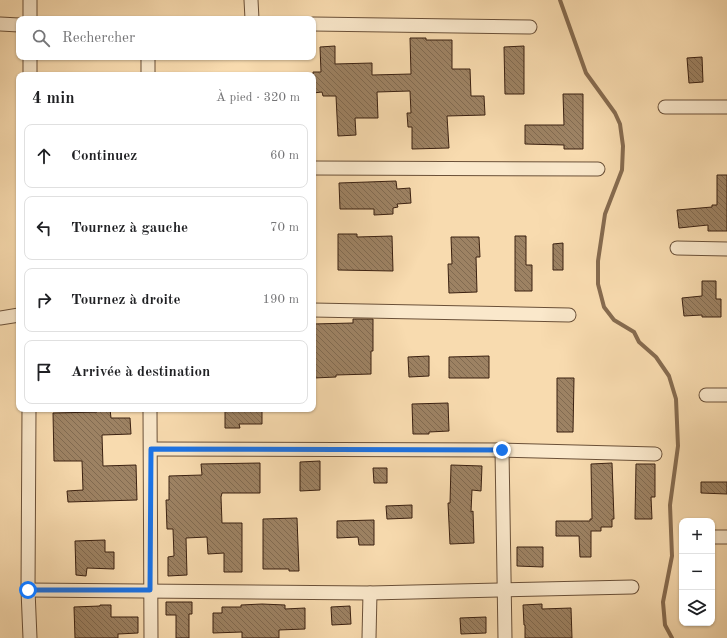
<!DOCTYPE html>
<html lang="fr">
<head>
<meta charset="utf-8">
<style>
  body { margin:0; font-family:"Old Standard TT",serif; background:#f6f6f6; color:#202124 }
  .controls { position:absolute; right:12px; bottom:12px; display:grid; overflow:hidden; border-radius:8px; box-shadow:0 1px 3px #0004 }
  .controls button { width:36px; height:36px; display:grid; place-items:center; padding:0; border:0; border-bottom:1px solid #e0e0e0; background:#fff; color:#202124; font:20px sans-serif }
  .stop { position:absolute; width:12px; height:12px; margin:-9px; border:3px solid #1a73e8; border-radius:50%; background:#fff }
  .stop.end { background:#1a73e8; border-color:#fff; box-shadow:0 1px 4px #0008 }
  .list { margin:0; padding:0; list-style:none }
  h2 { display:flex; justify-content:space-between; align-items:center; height:52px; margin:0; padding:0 16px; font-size:17px }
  h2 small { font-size:13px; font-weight:400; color:#757577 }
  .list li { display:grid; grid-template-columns:26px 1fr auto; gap:12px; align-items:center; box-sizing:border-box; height:64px; margin:0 8px 8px; padding:0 8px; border:1px solid #e0e0e0; border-radius:8px }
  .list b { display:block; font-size:15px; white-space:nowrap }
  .list em { font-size:13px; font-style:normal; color:#757577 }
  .icon { flex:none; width:22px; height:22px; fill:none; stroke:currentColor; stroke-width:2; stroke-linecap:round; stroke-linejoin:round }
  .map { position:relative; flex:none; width:727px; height:638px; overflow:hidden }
  .search { position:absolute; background:#fff; box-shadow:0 1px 3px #0004; left:16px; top:16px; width:300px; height:44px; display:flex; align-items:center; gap:10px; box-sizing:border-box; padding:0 14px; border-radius:8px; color:#757577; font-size:15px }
  .panel { position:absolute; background:#fff; box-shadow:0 1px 3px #0004; left:16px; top:72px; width:300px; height:340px; border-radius:8px }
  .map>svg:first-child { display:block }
</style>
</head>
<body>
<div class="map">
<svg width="727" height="638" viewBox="0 0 727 638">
  <defs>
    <pattern id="building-back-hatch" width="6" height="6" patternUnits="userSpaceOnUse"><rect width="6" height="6" fill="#9d8263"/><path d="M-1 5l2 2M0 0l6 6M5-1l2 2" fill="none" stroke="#816a50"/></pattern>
  </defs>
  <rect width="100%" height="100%" fill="#f8dbaf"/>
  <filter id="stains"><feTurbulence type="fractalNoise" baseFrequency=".005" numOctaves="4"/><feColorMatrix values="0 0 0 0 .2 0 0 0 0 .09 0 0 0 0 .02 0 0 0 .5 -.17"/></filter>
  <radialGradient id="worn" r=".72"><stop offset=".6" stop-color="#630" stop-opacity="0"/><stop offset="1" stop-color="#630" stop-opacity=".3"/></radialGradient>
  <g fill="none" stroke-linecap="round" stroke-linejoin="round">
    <path stroke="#866b4f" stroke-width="4" d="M560 0 586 73 615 113 620 124 623 146 622 170 605 214 598 261V284L604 307 614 320 634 332 639 342 656 357 669 376 676 399 678 446 670 505 672 556 663 602 665 625 672 638"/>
  </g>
  <g fill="url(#building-back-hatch)" stroke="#3b2111">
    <path d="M410 38H426V40H452V69H470L471 96H484L485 115 447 116 449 148 412 149V127H408L407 113H411L410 91 377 92 378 118H355L356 135 338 136 336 96H323L322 92 313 93V72H321L320 47 335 46V64L372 63V75L411 74Z"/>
    <path d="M524 46V94H505L504 47Z"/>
    <path d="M702 57 703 82 689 83 687 58Z"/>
    <path d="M563 94H583V149H564V145L525 144V125H564Z"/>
    <path d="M717 175H727V231H708V225L679 228 677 210 712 207V205H717Z"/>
    <path d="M396 181 397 189 410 188 411 203 397 204 398 207 393 208V214L374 215V209H340L339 183Z"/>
    <path d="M338 234H357V237L392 236 393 271 338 270Z"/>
    <path d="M515 236H526V265H532V291H515Z"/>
    <path d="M451 237H479L480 257H476L477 292 449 293 448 264H452Z"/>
    <path d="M563 243V270H553V244Z"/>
    <path d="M702 281H716V299H721V317H702V315L684 316 682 298 702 296Z"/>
    <path d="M353 319H373V351H371V374L336 375V377L314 378 313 324 353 323Z"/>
    <path d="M429 356V376L409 377 408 357Z"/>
    <path d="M489 356V378H449V357Z"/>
    <path d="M557 378H574L573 432H557Z"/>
    <path d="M448 403 449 431 429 432V434H413L412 404Z"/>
    <path d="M97 409H110L111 418H130L131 434 102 435 103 466 136 465 137 500 68 502 67 491 83 490 82 461H54L53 413 97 412Z"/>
    <path d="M225 409H262V424H239L240 428H225Z"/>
    <path d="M320 461V490L300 491V462Z"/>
    <path d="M260 463V493H222L221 497 222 523H242V572H224V553L208 554 207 537 186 538 187 575 168 576V557L174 556 173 529H167L166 500H169V476L202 475 201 464Z"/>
    <path d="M612 463 614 519H612V527H601V531H591V557H580L579 536H556V521H590V519H592L591 464Z"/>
    <path d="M636 464H655V497H651L652 519H635Z"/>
    <path d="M451 465 482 466 481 491 472 490 471 512 473 511 474 543 450 544 448 503H450Z"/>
    <path d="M373 468H387V483H374Z"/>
    <path d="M701 482H727V494L701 493Z"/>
    <path d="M412 505V518L387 519 386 506Z"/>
    <path d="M297 518 299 571H289V569H263V519Z"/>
    <path d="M374 520V545H359L358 537 337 538V521Z"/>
    <path d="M105 540V552H114V569L87 568 86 576 76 575 75 541Z"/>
    <path d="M517 547H543V567L517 566Z"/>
    <path d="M166 602H192V614H189V638H176V615H166Z"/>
    <path d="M262 604 285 605V609L305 608V629L279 630V638H242V632L213 633V613H222V607H241V605Z"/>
    <path d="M542 604V609L571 608 572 638H525V625H524L523 605Z"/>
    <path d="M100 605H111V617H138V633L118 634V638H75L74 607 100 606Z"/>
    <path d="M350 606 351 624 332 625 331 607Z"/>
    <path d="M486 617V633L461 634 460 618Z"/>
  </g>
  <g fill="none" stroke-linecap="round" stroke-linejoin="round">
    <defs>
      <g id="street">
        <path d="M30 0V19"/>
        <path d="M251 0 252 19"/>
        <path d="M0 24 19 25"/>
        <path d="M313 24 530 27"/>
        <path d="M148 57V75"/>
        <path d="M30 75V57"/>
        <path d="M665 107H727"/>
        <path d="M313 168 598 169"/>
        <path d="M677 248 727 249"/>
        <path d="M313 310 569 315"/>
        <path d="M0 318 19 315"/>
        <path d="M706 395H727"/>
        <path d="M29 409 28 590 30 638"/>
        <path d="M150 409 151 638"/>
        <path d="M151 449 502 450 655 454"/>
        <path d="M502 450 505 638"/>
        <path d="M712 537H727"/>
        <path d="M28 590 370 593 632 587"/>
        <path d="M369 638 370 593"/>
      </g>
    </defs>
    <use href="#street" stroke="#6a5038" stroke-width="15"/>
    <use href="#street" stroke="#fae8cb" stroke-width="13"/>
  </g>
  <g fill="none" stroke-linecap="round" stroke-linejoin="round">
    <path stroke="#1a73e8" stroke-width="5" d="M28 590H150L151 449 502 450"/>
  </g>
  <rect width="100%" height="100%" filter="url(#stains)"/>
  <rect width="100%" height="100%" fill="url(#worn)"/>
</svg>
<div class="controls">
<button>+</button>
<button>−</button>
<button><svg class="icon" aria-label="layers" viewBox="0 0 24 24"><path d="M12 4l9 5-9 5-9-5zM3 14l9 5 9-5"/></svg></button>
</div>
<div class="stop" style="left:28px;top:590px"></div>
<div class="stop end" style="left:502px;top:450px"></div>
<div class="search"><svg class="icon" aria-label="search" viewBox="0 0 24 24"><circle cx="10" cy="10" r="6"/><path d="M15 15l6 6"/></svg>Rechercher</div>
<section class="panel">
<h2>4 min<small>À pied · 320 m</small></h2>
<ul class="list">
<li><svg class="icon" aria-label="ahead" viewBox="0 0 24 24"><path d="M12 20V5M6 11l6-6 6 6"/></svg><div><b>Continuez</b></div><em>60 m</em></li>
<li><svg class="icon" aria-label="left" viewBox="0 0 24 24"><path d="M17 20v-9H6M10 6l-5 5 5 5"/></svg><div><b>Tournez à gauche</b></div><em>70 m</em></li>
<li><svg class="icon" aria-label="right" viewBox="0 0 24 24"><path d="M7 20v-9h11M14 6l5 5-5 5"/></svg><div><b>Tournez à droite</b></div><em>190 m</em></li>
<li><svg class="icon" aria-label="arrive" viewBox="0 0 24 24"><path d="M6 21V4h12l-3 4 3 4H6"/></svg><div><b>Arrivée à destination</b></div></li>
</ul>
</section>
</div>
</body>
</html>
